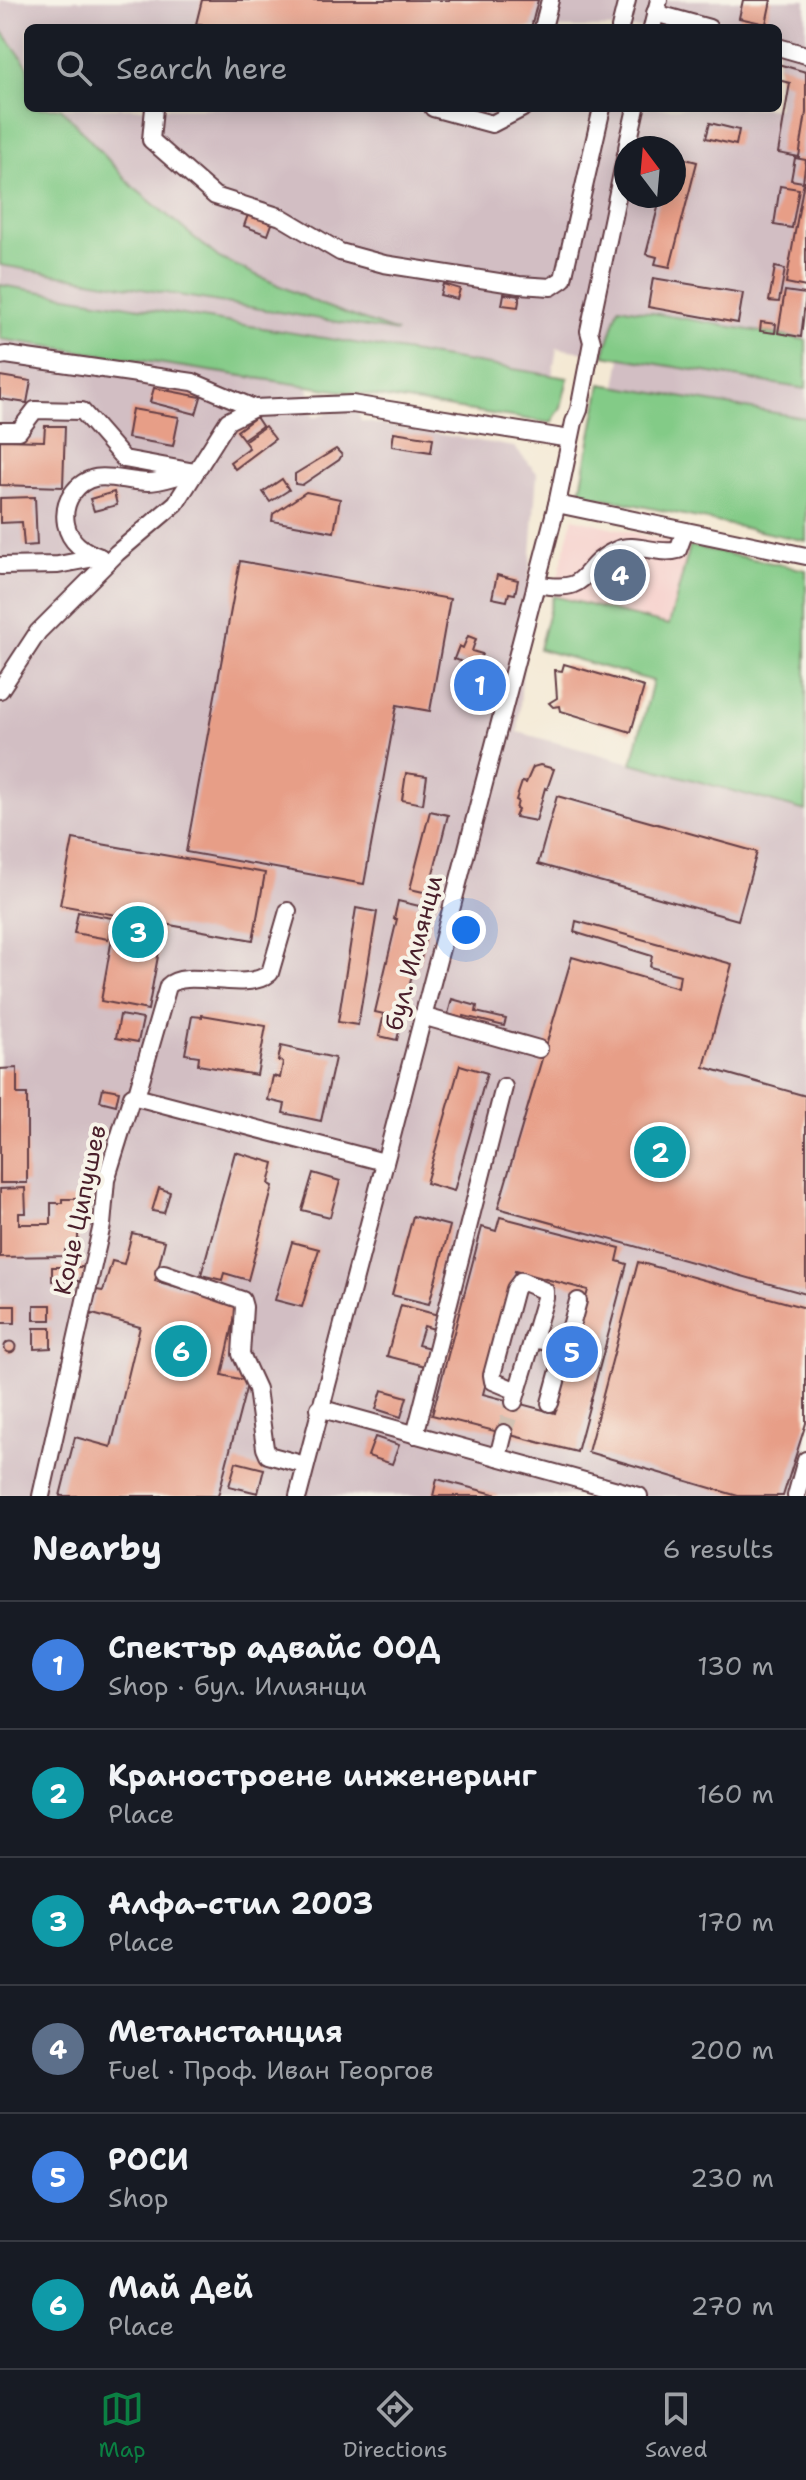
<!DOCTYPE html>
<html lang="en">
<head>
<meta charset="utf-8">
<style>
  body { margin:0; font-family:"Shantell Sans",sans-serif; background:#20242c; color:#f1f3f6 }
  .compass { position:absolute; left:614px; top:136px; width:72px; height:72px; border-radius:50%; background:#171b24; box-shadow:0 4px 20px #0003; rotate:344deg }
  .you { position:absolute; left:466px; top:930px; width:28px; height:28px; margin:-20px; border:6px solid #fff; border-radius:50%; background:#1a73e8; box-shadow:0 0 0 12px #1a73e833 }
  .badge { display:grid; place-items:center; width:52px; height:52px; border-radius:50%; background:#0b8043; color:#fff; font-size:26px; font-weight:700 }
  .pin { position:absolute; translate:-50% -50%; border:4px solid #fff; box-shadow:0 2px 8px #0006 }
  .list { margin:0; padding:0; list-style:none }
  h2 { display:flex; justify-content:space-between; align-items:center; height:104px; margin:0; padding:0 32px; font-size:34px }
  h2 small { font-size:26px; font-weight:400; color:#9ea1a6 }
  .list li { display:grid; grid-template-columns:52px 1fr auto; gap:24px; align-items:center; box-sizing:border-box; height:128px; padding:0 32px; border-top:2px solid #363941 }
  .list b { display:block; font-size:30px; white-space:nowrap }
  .list p { margin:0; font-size:26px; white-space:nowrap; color:#9ea1a6 }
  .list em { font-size:26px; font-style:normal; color:#9ea1a6 }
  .icon { flex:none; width:44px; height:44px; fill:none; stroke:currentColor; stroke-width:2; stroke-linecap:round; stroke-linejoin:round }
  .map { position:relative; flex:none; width:806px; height:1496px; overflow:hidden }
  .search { position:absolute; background:#171b24; box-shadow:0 4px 20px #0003; left:24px; right:24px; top:24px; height:88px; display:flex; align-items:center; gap:20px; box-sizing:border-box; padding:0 28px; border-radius:12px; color:#9ea1a6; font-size:30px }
  .sheet { height:872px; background:#171b24 }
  nav { display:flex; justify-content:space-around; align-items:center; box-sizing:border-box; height:112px; border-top:2px solid #363941; background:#171b24; font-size:22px; color:#9ea1a6 }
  nav a { display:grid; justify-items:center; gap:4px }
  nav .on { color:#0b8043 }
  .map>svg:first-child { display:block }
</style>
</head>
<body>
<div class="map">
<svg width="806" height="1496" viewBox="0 0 806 1496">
  <rect width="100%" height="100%" fill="#f7f3e8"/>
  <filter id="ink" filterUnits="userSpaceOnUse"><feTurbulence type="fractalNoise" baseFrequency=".0125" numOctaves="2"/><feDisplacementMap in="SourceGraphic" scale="16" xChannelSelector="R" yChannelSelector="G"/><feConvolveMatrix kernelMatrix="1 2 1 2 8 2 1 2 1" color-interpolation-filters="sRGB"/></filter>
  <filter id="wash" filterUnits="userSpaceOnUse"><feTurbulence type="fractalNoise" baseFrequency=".006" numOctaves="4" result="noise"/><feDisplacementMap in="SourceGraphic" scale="32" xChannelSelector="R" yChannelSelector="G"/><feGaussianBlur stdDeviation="1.8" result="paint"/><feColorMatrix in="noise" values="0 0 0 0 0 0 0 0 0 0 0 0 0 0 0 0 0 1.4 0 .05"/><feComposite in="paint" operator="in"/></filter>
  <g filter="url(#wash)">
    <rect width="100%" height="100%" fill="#f4e9d4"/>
    <path fill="#f7d0cc" d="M573 518 690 546 669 625 553 596Z"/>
    <g fill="#d2bec3" fill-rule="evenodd">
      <path d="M0 0H806V340L620 308 604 355 557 348 552 376 0 285V265L391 331 273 284 219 258 133 187 61 108H778V28H28V66L0 28ZM626 148H674V196H626Z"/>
      <path d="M0 340 308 386 313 417 336 411H358L361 421 514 447 537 473 518 732 806 811V1496H0Z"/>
      <path d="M621 358 806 389V418L616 386Z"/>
    </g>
    <g fill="#83cb87" stroke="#667559" stroke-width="2">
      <path d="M0 28 28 66V108H61L133 187 219 258 322 305 397 332 0 265Z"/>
      <path d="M0 285 568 378 561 407 551 423 0 339Z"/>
      <path d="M619 307 806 340V389L604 355Z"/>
      <path d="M601 384 806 418V541L580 493Z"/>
      <path d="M690 546 806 570V811L632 763 653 681 539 649 553 596 669 625Z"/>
    </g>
    <g id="blocks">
      <g fill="#e79e87" fill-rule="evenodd">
        <path d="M202 0H538L531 28H213L196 24Z"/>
        <path d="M743 0H771L766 24 739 18Z"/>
        <path d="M778 64 806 72V113L799 157 778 153 790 83 778 80Z"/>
        <path d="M710 123 739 130 736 145 706 138Z"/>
        <path d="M674 156 697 162 670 267 655 264 657 257 646 254 661 196H674Z"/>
        <path d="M795 158 806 160 803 182 791 180Z"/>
        <path d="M804 181H806V287L786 283Z"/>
        <path d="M780 186 799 189 792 228 774 225Z"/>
        <path d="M249 212 273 221 268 235 244 226Z"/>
        <path d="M775 267 785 269 779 302 769 301Z"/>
        <path d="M653 278 743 293 738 323 648 307Z"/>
        <path d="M443 284 460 289 457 299 440 295Z"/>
        <path d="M785 291 806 294 801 337 778 333Z"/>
        <path d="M504 294 520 296 518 307 502 305Z"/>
        <path d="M761 322 776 324 775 333 760 331Z"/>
        <path d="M0 376 31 381 27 403 0 399Z"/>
        <path d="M154 388 201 397 196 414 150 402Z"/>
        <path d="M132 409 179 417 173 446 127 438Z"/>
        <path d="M256 417 262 426 243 439 237 431Z"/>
        <path d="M45 426H65L63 487 0 485V440L44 441Z"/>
        <path d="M265 426 275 439 235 469 230 462 249 448 244 441Z"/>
        <path d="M394 432 433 438 431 452 392 446Z"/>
        <path d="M336 449 342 455 339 460 302 485 295 484V474Z"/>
        <path d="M282 479 289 490 270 502 263 492Z"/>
        <path d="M114 492 117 505 94 511 90 499Z"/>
        <path d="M306 492 340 499 334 532 272 521 273 514Z"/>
        <path d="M35 497 37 545 24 546 22 522 0 523V498Z"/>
        <path d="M240 561 450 599 430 711 397 705 364 884 186 852Z"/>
        <path d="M497 575 518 580 515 594 509 593 507 601 492 598Z"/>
        <path d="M468 636 476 639 472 651 482 654 478 667 454 659 459 646 463 648Z"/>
        <path d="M564 664 644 687 631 732 561 711 560 706 553 707 549 703 557 698 555 670 562 671Z"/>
        <path d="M540 765 554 769 547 789 545 788 536 821 515 817 518 810 516 809 518 801 516 800 522 782 526 783 533 767Z"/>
        <path d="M406 773 427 776 423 804 402 800Z"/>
        <path d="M557 796 757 852 738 920 538 864Z"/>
        <path d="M430 811 448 815 428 893 410 889Z"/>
        <path d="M73 839 265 873 253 940 164 924 148 1010 101 1001 116 915 60 905Z"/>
        <path d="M398 901 432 909 420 963 415 962 397 1040 379 1036 384 1014 375 1012 397 919H394Z"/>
        <path d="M356 908 377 912 358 1025 338 1022Z"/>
        <path d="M78 912 112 918 108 939 74 933Z"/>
        <path d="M576 921 732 964 704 1067 806 1096V1294L498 1208 572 957 678 988 680 975 650 967 652 956 574 932Z"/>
        <path d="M452 999 477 1006 476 1012 506 1019 504 1026 464 1016 463 1019 448 1014Z"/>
        <path d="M120 1015 143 1019 138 1042 116 1038Z"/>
        <path d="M202 1015 266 1026 257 1075 198 1065 199 1056 185 1054 192 1016 202 1017Z"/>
        <path d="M281 1046 335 1058 321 1121 283 1113 285 1104 268 1100 273 1076 280 1078 283 1062 278 1061Z"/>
        <path d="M460 1065 487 1073 454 1191 426 1183Z"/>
        <path d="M17 1068V1094H27V1183H0V1069Z"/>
        <path d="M103 1088 119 1091 116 1105 100 1101Z"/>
        <path d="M235 1152 274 1163 269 1184 273 1186 248 1280 224 1273 222 1280 201 1275Z"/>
        <path d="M313 1173 340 1181 330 1217 302 1210Z"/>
        <path d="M25 1188 26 1213H19V1224H51V1203H62V1199H78V1250H65V1256L0 1257V1189Z"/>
        <path d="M159 1188 170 1192 164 1213 152 1211Z"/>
        <path d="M413 1216 450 1226 429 1304 392 1295Z"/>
        <path d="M500 1217 620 1248 617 1261 627 1264 577 1452 432 1415 482 1227 496 1231ZM515 1271 588 1290 555 1413 483 1394Z"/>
        <path d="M132 1233 165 1241 155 1281 238 1303 222 1375 248 1381 218 1496H60L75 1437 111 1447 140 1327 89 1313 97 1290 103 1291 112 1261 124 1264Z"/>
        <path d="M292 1242 319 1249 302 1307 275 1300Z"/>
        <path d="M638 1262 806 1308V1423L783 1496H738L588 1452Z"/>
        <path d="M52 1267H85L84 1281H52Z"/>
        <rect x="34" y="1305" width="17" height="15"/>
        <path d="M401 1305 438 1315 434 1329 424 1326 418 1345 430 1348 425 1366 387 1356Z"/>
        <rect x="0" y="1306" width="15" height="17"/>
        <path d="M34 1328H51V1348L34 1349Z"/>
        <circle cx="10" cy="1347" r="5.5"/>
        <path d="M382 1390 407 1397 401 1417 376 1409Z"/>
        <path d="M375 1437 399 1445 392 1464 368 1456Z"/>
        <path d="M236 1462 264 1469 258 1493 229 1486Z"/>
        <path d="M437 1479 498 1495V1496H433Z"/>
      </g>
    </g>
  </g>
  <g filter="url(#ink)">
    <use href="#blocks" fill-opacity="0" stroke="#643d44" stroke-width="2"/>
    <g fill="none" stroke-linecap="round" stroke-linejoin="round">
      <path stroke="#d2c1b2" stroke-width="16" stroke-dasharray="16 8" stroke-linecap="butt" d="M504 1433 514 1402"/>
      <defs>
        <g id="minor">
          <path d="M655 13 709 28"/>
          <path d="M543 28 550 0"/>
          <path d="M620 28 627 0"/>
          <path d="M652 28 659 0"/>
          <path d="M778 47 806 55"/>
          <path d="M154 108 151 140 215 196 281 217 340 252 384 264 519 285 551 287 563 279 602 108"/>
          <path d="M433 108 492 124 523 108"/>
          <path d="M627 148 636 108"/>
          <path d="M0 356 6 355 193 382 254 408"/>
          <path d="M0 431H19L35 410 82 411 124 459 195 472"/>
          <path d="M557 504 806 556"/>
          <path d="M100 557C83 551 70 543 66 524 64 513 66 503 72 494 92 465 120 482 148 482 160 482 173 477 185 474"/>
          <path d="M0 566 58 565 100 557"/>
          <path d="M536 584C595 595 576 568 616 550 635 541 658 556 678 550L685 531"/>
          <path d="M0 690 38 632 117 553 176 503 228 421 254 408 352 404 570 439"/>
          <path d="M422 1016 539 1049"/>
          <path d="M136 1097 168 986C186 967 245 994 270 973L288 911"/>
          <path d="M164 1273 242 1300 244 1307 241 1354 257 1389 265 1448 268 1455 305 1465"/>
          <path d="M533 1338 565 1348"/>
          <path d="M514 1402C524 1368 535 1333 545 1298V1291L521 1281 515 1289 492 1375 493 1381 517 1391"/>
          <path d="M550 1403 578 1301"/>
          <path d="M319 1408 639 1496"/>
          <path d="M415 1435 504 1087"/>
          <path d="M498 1457 504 1433"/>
          <path d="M41 1496 102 1225 106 1180 132 1096 384 1162"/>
          <path d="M298 1496 557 504 574 422 579 410 592 342 589 331 626 154"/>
          <path d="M796 1496 806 1460"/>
        </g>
      </defs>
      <use href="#minor" stroke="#643d44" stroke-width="20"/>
      <use href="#minor" stroke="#fff" stroke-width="16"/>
    </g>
  </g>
  <g text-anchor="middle" stroke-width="8" stroke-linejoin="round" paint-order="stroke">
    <g font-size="24" fill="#4a1f2b" stroke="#f7f3e8">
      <text transform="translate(414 953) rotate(-75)" y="8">бул. Илиянци</text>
      <text transform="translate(80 1210) rotate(-78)" y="8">Коце Ципушев</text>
    </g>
  </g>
</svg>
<svg class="compass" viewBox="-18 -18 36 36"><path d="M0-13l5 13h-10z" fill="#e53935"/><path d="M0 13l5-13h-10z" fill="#9ea1a6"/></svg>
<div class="you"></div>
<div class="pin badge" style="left:480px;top:685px;background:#3f7fe0">1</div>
<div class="pin badge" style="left:660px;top:1152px;background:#0f9aa8">2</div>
<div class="pin badge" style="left:138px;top:932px;background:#0f9aa8">3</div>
<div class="pin badge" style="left:620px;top:575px;background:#5c6f8a">4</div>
<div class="pin badge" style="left:572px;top:1352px;background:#3f7fe0">5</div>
<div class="pin badge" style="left:181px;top:1351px;background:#0f9aa8">6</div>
<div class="search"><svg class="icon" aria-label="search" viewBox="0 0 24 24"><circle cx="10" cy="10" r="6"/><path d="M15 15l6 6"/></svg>Search here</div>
</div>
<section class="sheet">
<h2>Nearby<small>6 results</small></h2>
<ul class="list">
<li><span class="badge" style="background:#3f7fe0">1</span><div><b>Спектър адвайс ООД</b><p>Shop · бул. Илиянци</p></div><em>130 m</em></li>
<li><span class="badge" style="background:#0f9aa8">2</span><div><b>Краностроене инженеринг</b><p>Place</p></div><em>160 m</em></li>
<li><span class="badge" style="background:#0f9aa8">3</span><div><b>Алфа-стил 2003</b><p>Place</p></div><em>170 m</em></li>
<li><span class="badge" style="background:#5c6f8a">4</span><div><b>Метанстанция</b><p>Fuel · Проф. Иван Георгов</p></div><em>200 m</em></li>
<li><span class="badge" style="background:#3f7fe0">5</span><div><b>РОСИ</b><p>Shop</p></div><em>230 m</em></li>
<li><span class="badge" style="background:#0f9aa8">6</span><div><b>Май Дей</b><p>Place</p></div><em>270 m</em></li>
</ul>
</section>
<nav>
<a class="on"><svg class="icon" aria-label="map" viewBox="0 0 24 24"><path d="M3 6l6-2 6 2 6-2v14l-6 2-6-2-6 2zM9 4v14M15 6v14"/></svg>Map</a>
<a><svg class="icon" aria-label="directions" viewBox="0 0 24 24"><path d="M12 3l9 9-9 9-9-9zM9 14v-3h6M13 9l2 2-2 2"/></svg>Directions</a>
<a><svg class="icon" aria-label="saved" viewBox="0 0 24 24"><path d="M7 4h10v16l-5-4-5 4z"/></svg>Saved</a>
</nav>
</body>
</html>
